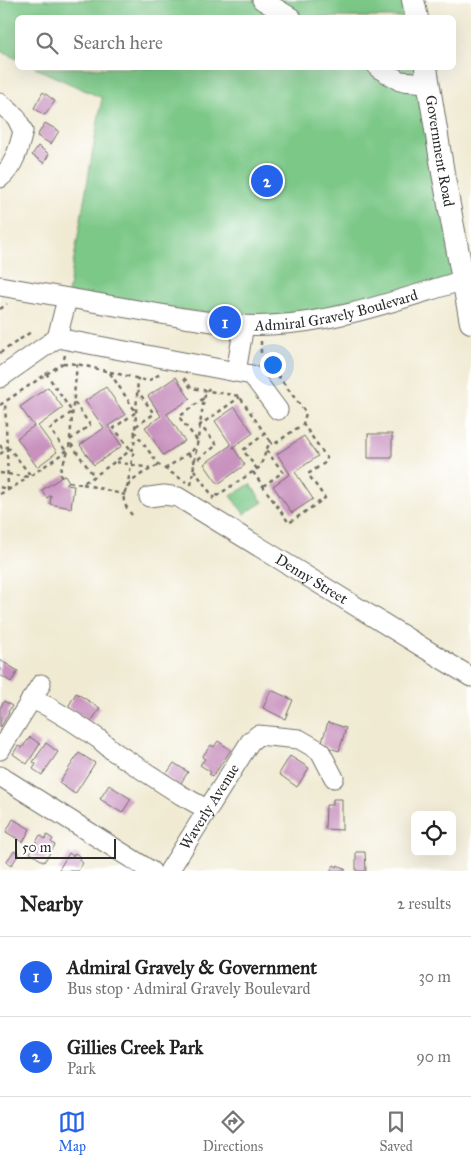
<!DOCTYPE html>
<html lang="en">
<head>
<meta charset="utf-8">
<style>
  body { margin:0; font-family:"IM FELL Great Primer",serif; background:#f2f2f2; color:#222 }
  .controls { position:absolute; right:15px; bottom:15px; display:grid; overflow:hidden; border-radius:8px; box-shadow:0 5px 20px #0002 }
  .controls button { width:45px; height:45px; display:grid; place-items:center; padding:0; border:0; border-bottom:1px solid #e0e0e0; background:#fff; color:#222; font:25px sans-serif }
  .scale { position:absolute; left:15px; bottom:12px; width:101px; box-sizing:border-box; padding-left:5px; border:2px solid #2b2b2b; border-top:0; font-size:14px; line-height:18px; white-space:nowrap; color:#2b2b2b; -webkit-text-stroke:4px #fff; paint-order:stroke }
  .you { position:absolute; left:272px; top:364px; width:18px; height:18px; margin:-12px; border:4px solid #fff; border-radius:50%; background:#1a73e8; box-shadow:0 0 0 8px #1a73e833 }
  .badge { display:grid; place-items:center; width:32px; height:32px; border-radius:50%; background:#2563eb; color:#fff; font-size:16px; font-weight:700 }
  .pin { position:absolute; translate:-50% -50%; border:2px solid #fff; box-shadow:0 1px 5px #0006 }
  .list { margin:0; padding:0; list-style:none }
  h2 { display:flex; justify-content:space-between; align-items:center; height:65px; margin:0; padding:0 20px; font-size:21px }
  h2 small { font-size:16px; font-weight:400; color:#767676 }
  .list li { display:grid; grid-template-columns:32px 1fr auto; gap:15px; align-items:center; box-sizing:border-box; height:80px; padding:0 20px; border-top:1px solid #e0e0e0 }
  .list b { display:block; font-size:19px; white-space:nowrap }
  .list p { margin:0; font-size:16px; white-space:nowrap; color:#767676 }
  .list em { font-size:16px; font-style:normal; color:#767676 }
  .icon { flex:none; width:28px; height:28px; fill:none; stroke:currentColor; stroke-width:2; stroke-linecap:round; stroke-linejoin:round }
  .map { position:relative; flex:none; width:471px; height:871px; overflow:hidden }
  .search { position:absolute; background:#fff; box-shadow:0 5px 20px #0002; left:15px; right:15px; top:15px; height:55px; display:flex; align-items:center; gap:12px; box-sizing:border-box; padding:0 18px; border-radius:8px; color:#767676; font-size:19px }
  .sheet { height:225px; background:#fff }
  nav { display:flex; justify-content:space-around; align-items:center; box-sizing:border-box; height:70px; border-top:1px solid #e0e0e0; background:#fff; font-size:14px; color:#767676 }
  nav a { display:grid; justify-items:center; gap:2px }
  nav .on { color:#2563eb }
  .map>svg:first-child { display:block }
</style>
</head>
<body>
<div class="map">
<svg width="471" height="871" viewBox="0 0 471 871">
  <rect width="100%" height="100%" fill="#fff"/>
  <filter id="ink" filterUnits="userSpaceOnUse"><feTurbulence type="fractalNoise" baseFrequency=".02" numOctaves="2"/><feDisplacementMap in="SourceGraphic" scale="10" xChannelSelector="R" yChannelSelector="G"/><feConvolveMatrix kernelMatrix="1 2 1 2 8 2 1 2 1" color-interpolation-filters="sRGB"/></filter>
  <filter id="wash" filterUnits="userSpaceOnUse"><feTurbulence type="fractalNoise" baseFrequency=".0096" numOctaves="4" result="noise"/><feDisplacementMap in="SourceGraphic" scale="20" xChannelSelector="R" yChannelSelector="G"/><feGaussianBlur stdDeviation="1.12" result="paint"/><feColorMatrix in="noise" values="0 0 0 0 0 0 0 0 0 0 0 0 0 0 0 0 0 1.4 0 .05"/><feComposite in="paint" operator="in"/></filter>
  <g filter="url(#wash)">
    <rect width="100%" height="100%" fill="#f0ead2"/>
    <g fill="#7bc887" stroke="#537a59">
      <path d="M0 0H413L417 17 18 18 17 59 0 51Z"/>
      <path d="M35 68H426L464 280 302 322 67 299 102 98Z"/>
      <path d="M250 484 263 502 244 514 231 496Z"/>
    </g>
    <g id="blocks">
      <g fill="#c891be">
        <path d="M43 92 55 101 46 114 44 115 34 108Z"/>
        <path d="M45 123 59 131 51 144 37 136Z"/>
        <path d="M38 146 49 154 44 163 32 155Z"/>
        <path d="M176 377 190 399 167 414 185 441 163 455 145 427 161 416 148 396Z"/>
        <path d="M48 387 63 408 38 426 57 452 37 467 17 438 34 426 20 407Z"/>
        <path d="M106 387 125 415 108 426 122 446 94 465 80 445 104 428 85 401Z"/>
        <path d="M235 407 253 433 233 447 245 465 218 484 204 464 231 445 215 421Z"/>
        <rect x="368" y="434" width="24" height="24"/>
        <path d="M304 436 318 456 295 472 313 499 292 513 273 486 290 474 277 454Z"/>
        <path d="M65 475 69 482 66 485 74 486 71 508 50 504 51 495 47 498 42 490Z"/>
        <path d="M0 660 18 671 11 682 0 675Z"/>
        <path d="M271 690 293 700 285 719 263 708Z"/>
        <path d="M76 693 100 708 91 722 68 707Z"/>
        <path d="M4 701 12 706 8 712 9 713 0 728V708Z"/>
        <path d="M328 722 346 728 339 751 321 745Z"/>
        <path d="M30 737 40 744 27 764 13 754 18 746 22 748Z"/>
        <path d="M218 741 231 750 213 776 209 774 211 772 200 765 205 759 202 757 211 745 214 747Z"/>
        <path d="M46 743 58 752 42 775 33 769 36 764 33 762Z"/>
        <path d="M79 753 95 763 75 794 59 783Z"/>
        <path d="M290 756 309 768 297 787 279 774Z"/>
        <path d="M174 763 188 772 179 786 165 776Z"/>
        <path d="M109 785 131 799 122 813 100 799Z"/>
        <path d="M333 799H342V830L325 829 326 805H333Z"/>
        <path d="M13 819 30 829 23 842 6 832Z"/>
        <path d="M40 835 45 839 47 835 53 839 51 842 55 845 44 862 30 853Z"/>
        <path d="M14 851 19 854 11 866 6 862Z"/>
        <path d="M356 852H365L366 871H356Z"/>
        <path d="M69 853 73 856 75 853 81 857 79 860 83 863 78 871H58Z"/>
        <path d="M334 865 337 867 338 865 346 870 330 871Z"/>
      </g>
    </g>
  </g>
  <g filter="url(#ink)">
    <use href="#blocks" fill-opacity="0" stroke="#706e65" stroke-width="1"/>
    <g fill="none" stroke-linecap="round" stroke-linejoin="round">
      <defs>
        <g id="minor">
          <path d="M262 0 292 18"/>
          <path d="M378 68 400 81 429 83"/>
          <path d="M0 103 16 117 23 131C19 148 14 167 0 178"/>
          <path id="s1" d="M0 286 184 318C212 322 242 327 271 325 341 322 405 297 471 278"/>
          <path d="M57 338 252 375 278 410"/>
          <path d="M236 372 244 325"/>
          <path d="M0 378 57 338 67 299"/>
          <path id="s2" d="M149 497 164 495 178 497 471 677"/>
          <path d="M31 699 47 706 72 721 99 739 113 751 181 795 208 810"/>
          <path d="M0 750 41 684"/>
          <path d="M0 776 151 871"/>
          <path id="s3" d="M169 871 250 742 258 735 299 739 320 751 334 778"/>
        </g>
        <g id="major">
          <path d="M413 0 417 18"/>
          <path id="s4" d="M426 68 443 173 471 322"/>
        </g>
      </defs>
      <use href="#minor" stroke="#706e65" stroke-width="21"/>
      <use href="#major" stroke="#706e65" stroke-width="24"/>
      <g stroke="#706e65" stroke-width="2.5" stroke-dasharray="4 4" stroke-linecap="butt">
        <path d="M0 309 7 304"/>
        <path d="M261 341V353L306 413 303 424 273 445 270 441"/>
        <path d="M0 353 31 332"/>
        <path d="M63 363 77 364 148 381 160 374"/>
        <path d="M46 373 72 412 50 429 66 451"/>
        <path d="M110 373 136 412 114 428 131 450"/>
        <path d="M184 378 191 388 239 396 270 441 260 467 212 499"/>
        <path d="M0 405 63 363 65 355"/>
        <path d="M136 426 154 414 138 391"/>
        <path d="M134 431 159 465 186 482"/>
        <path d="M70 440 90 425 73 400"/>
        <path d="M197 440 179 417 204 398"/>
        <path d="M71 444 94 476"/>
        <path d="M0 445 2 448 10 449 31 476"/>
        <path d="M188 453 194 462 217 445 200 425 240 397"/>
        <path d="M0 454 7 449 5 402"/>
        <path d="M116 462 150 468"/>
        <path d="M165 469 197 447"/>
        <path d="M257 469 243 450 265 434"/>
        <path d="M194 470 214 498"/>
        <path d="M253 472 289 523 325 498 308 474 326 462 327 458 303 424"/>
        <path d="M0 473 29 477 69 449 77 364"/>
        <path d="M61 478 60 471 69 449"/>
        <path d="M69 482 81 484 92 478 134 448 138 378"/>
        <path d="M83 484 125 495"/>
        <path d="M191 485 204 398 209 388"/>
        <path d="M263 486 283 472 266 450"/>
        <path d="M0 487 8 490 28 478"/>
        <path d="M127 488 134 449"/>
        <path d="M0 494 8 490 7 449"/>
        <path d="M132 515C129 511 125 506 124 501 121 483 146 471 159 465"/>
      </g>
      <use href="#minor" stroke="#fff" stroke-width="19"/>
      <use href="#major" stroke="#fff" stroke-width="22"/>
    </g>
  </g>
  <g text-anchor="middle" stroke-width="4.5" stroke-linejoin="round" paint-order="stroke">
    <g font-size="15" fill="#2b2b2b" stroke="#fff">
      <text dy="5" stroke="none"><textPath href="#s4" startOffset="84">Government Road</textPath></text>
      <text dy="5" stroke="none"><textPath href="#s1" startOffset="341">Admiral Gravely Boulevard</textPath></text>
      <text dy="5" stroke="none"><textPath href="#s2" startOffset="186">Denny Street</textPath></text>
      <text dy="5" stroke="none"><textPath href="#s3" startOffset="76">Waverly Avenue</textPath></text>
    </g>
  </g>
</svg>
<div class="controls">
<button><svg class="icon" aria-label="locate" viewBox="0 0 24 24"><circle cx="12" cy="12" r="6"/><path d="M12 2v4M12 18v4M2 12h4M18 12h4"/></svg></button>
</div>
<div class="scale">50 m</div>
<div class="you"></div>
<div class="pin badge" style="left:225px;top:322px">1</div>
<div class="pin badge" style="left:267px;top:181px">2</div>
<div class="search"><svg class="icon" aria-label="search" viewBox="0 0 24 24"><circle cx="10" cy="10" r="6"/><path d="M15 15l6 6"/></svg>Search here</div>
</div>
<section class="sheet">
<h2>Nearby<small>2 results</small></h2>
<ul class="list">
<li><span class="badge">1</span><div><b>Admiral Gravely &amp; Government</b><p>Bus stop · Admiral Gravely Boulevard</p></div><em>30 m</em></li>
<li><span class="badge">2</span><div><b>Gillies Creek Park</b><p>Park</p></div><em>90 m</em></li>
</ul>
</section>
<nav>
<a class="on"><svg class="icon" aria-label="map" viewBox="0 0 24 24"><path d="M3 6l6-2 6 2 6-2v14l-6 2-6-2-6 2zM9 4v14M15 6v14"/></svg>Map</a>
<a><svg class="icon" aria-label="directions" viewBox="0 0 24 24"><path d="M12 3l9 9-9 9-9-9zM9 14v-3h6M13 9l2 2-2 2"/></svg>Directions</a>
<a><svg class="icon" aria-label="saved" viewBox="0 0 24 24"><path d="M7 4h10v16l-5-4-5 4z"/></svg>Saved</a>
</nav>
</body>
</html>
